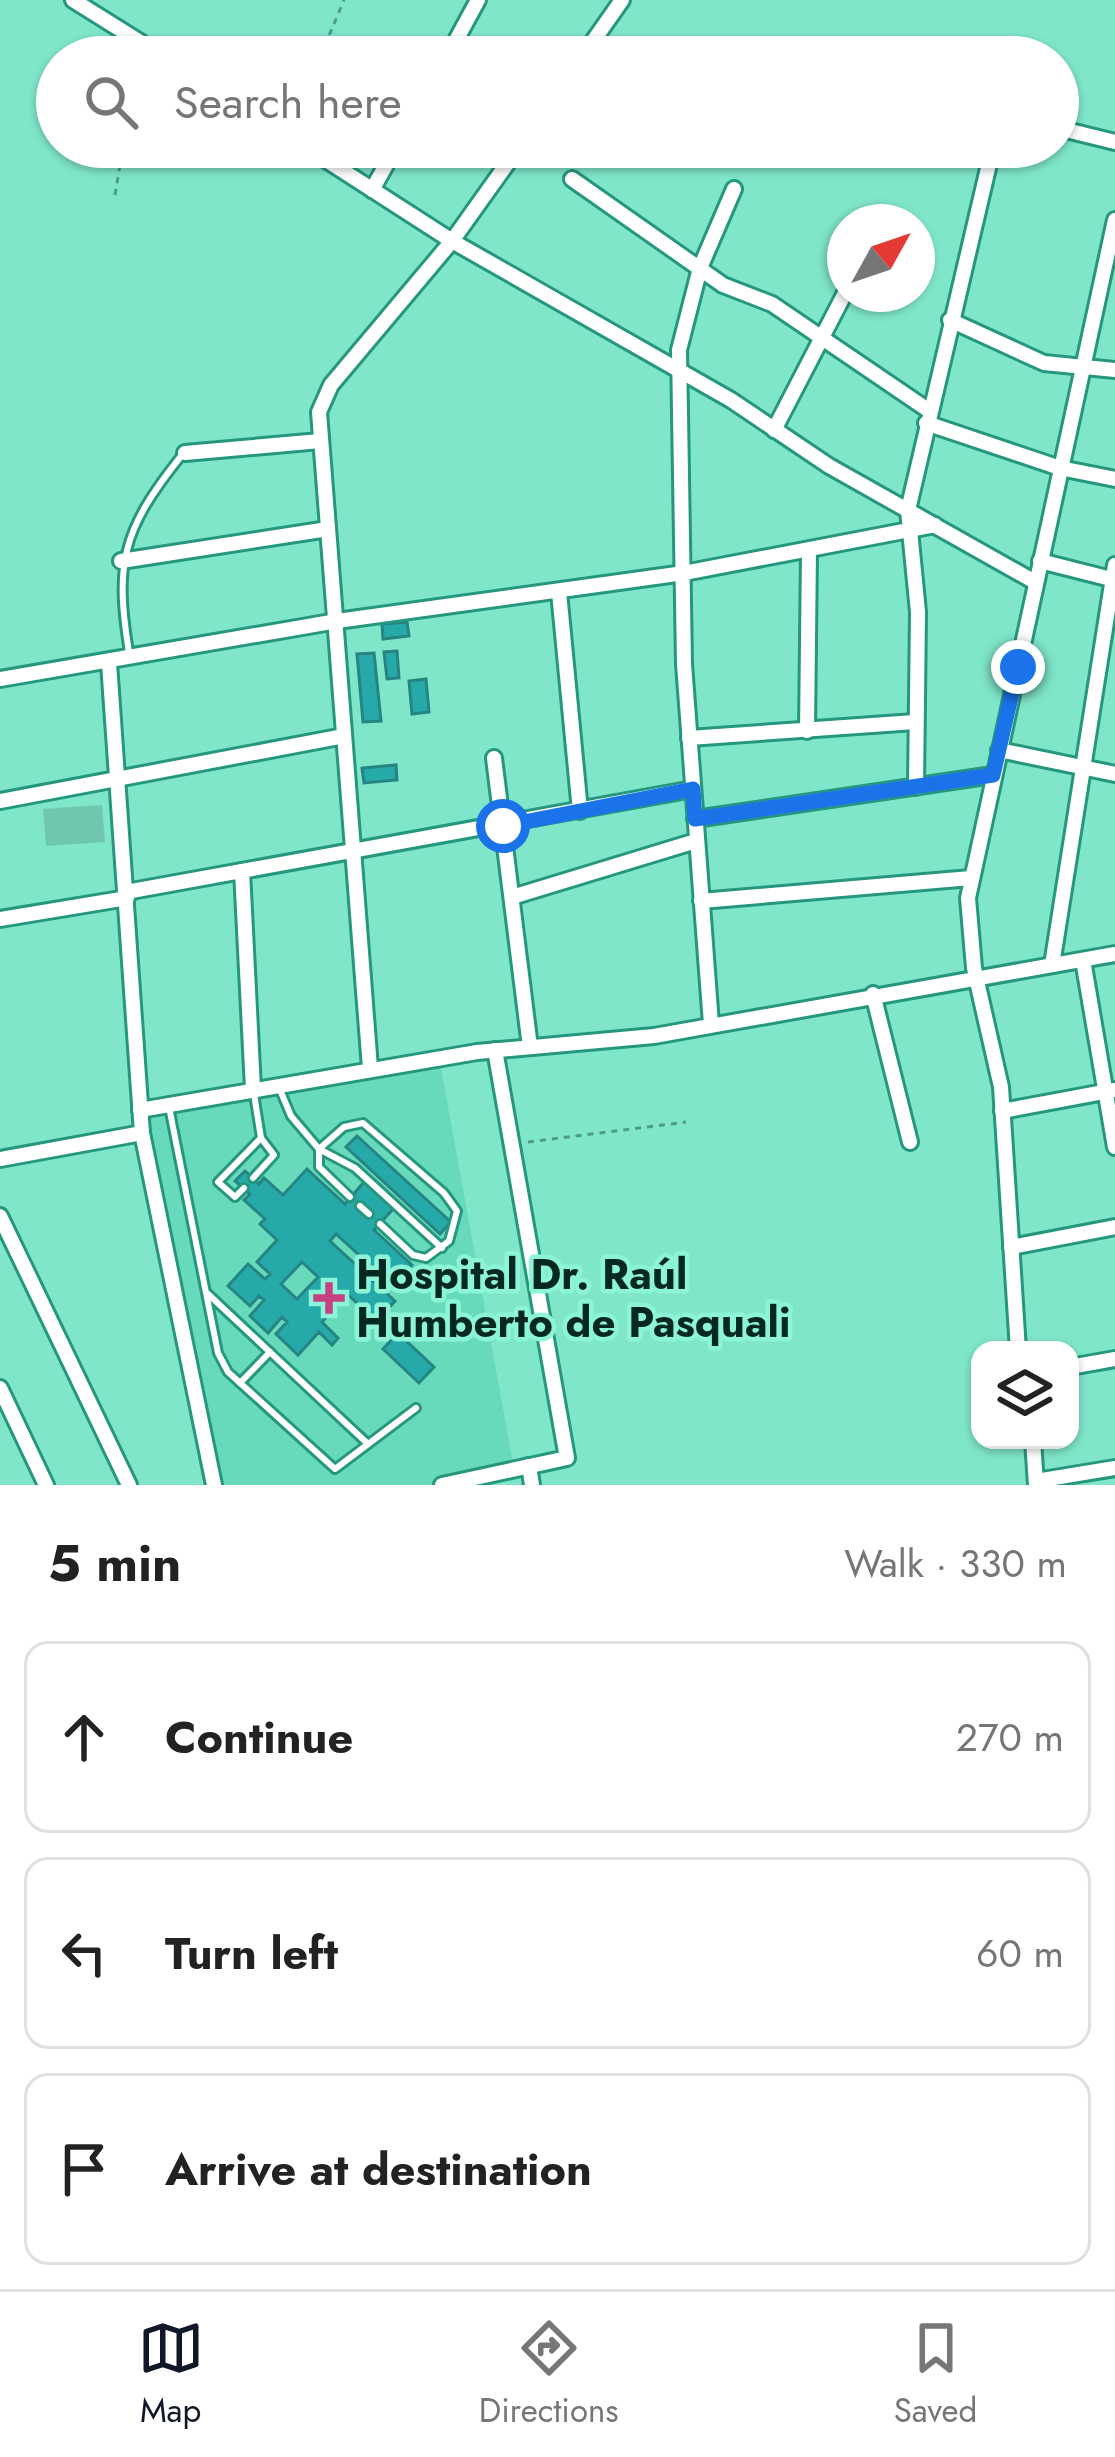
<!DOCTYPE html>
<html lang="en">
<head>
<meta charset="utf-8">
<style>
  body { margin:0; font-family:Jost,sans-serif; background:#f6f6f6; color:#222 }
  .controls { position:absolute; right:36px; bottom:36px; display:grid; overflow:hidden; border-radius:24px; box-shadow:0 3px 9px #0004 }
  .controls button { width:108px; height:108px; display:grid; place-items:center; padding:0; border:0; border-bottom:3px solid #e0e0e0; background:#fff; color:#222; font:60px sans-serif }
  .compass { position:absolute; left:827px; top:204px; width:108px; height:108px; border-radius:50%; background:#fff; box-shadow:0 3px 9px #0004; rotate:50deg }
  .stop { position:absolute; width:36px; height:36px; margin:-27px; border:9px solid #1a73e8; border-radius:50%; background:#fff }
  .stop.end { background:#1a73e8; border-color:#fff; box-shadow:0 3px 12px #0008 }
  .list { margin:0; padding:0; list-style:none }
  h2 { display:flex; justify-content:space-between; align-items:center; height:156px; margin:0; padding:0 48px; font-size:51px }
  h2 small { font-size:39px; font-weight:400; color:#767676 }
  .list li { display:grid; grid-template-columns:78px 1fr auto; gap:36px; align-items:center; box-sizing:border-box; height:192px; margin:0 24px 24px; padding:0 24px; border:3px solid #e0e0e0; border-radius:24px }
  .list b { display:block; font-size:45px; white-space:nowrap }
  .list em { font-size:39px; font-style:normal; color:#767676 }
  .icon { flex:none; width:66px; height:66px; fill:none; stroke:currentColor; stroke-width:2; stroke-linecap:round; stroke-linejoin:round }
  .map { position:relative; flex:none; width:1115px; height:1485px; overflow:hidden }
  .search { position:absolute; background:#fff; box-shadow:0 3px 9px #0004; left:36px; right:36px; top:36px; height:132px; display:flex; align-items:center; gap:30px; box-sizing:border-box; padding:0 42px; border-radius:66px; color:#767676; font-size:45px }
  .sheet { height:804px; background:#fff }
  nav { display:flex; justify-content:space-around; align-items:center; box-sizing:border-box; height:168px; border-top:3px solid #e0e0e0; background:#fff; font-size:33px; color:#767676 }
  nav a { display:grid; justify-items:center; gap:6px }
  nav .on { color:#111827 }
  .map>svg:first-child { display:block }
</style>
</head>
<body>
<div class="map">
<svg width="1115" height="1485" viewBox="0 0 1115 1485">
  <rect width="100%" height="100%" fill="#7fe6ca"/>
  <path fill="#68dabc" d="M439 1057 514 1469 442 1485H214L140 1110Z"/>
  <path fill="#70c7af" d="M102 805 105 842 46 846 43 809Z"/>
  <g fill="#26aaa9" stroke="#268483" stroke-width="3" fill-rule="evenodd">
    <path d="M407 622 409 636 383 639 382 624Z"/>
    <path d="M397 651 399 678 387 679 384 652Z"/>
    <path d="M374 653 381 721 363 722 357 654Z"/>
    <path d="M426 679 429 712 412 714 409 681Z"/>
    <path d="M396 765 397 780 364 783 362 768Z"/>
    <path d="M357 1136 451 1222 440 1234 346 1147Z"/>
    <path d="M307 1169 345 1204 364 1182 393 1209 374 1230 412 1265 393 1286 336 1234 330 1241 395 1301 377 1321 347 1294 322 1322 338 1338 332 1345 319 1332 298 1355 276 1334 287 1322 282 1317 268 1333 250 1316 264 1300 259 1296 250 1306 228 1286 248 1264 265 1279 270 1274 257 1262 277 1240 260 1224 265 1219 244 1200 250 1194 235 1181 245 1171 259 1184 264 1178 283 1195ZM302 1262 318 1277 297 1299 281 1284Z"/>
    <path d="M398 1333 434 1367 419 1383 383 1349Z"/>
  </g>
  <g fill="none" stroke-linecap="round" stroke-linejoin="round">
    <defs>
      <g id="service">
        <path d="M130 658C114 564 121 531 182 455"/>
        <path d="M278 1085 291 1116 319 1149 355 1168 442 1248"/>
        <path d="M169 1107 218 1353 228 1372 335 1469 416 1408"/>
        <path d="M253 1178 274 1155 261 1138 254 1094"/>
        <path d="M244 1188 235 1197 218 1182 261 1138"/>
        <path d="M350 1197 319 1167V1149L344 1127 363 1123 444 1193 457 1211 449 1241 426 1258 413 1255 380 1224"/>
        <path d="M360 1206 369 1214"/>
        <path d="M208 1294 368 1444"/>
        <path d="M240 1383 270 1352"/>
      </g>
      <g id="minor">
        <path d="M73 0 164 57"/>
        <path d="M447 57 478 0"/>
        <path d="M582 57 622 0"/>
        <path d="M1058 128 1115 142"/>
        <path d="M306 147 452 241 731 400 829 466 1035 582"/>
        <path d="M572 179 723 285 772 304 928 410"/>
        <path d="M372 190 396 147"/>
        <path d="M950 320 1044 363 1115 370"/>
        <path d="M926 423 1060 468 1115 479"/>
        <path d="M774 430 845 293"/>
        <path d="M185 453 320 441"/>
        <path d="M121 561 328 529"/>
        <path d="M1040 561 1115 580"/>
        <path d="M559 592 580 811"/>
        <path d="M109 663 142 1133 214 1485"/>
        <path d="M0 679 337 621 684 573 935 525"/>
        <path d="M807 731 809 550"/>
        <path d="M689 738 915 722"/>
        <path d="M999 750 1115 774"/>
        <path d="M494 758 530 1047"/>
        <path d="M916 787 918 612 908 510 993 147"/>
        <path d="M0 801 344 736"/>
        <path d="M695 819 993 775"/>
        <path d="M242 871 253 1089"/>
        <path d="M126 892 693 789"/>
        <path d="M512 897 696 841"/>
        <path d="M701 901 971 878"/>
        <path d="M0 919 127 898"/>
        <path d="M1083 960 1115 1147"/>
        <path d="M1052 965 1115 565"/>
        <path d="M873 994 910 1142"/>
        <path d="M711 1024 684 664 679 350 700 268 734 189"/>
        <path d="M370 1068 319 412 331 385 452 241 519 147"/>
        <path d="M140 1110 477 1052 654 1036 1115 954"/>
        <path d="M1002 1111 1115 1090"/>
        <path d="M0 1159 142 1133"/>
        <path d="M0 1216 129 1485"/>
        <path d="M1011 1247 1115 1227"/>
        <path d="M1018 1350 1001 1087 974 968 968 898 1115 220"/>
        <path d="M1070 1367 1115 1359"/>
        <path d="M0 1388 46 1485"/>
        <path d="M1033 1440 1036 1485"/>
        <path d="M529 1466 532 1485"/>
        <path d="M1036 1481 1115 1468"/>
        <path d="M442 1485 567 1458 495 1050"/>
      </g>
    </defs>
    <use href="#service" stroke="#25977e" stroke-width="12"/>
    <use href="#minor" stroke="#25977e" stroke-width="20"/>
    <g stroke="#4f9b87" stroke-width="3" stroke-dasharray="6 6" stroke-linecap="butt">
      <path d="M320 57 344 0"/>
      <path d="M534 147 562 169"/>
      <path d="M115 195 123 147"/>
      <path d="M528 1142 686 1122"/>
    </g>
    <use href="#service" stroke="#fff" stroke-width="6"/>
    <use href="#minor" stroke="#fff" stroke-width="14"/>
  </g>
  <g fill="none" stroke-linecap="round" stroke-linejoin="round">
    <path stroke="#1a73e8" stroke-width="15" d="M503 826 693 789 695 819 993 775 1018 667"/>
  </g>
  <path fill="#c64082" stroke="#8cf4d7" stroke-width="4.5" d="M323 1280h12v12h12v12h-12v12h-12v-12h-12v-12h12z"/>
  <g text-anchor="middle" stroke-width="9" stroke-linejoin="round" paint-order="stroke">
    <g font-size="42" font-weight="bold" fill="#052820" stroke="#8cf4d7" text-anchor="start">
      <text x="356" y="1289">Hospital Dr. Raúl<tspan x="356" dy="48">Humberto de Pasquali</tspan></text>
    </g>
  </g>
</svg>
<div class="controls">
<button><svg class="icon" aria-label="layers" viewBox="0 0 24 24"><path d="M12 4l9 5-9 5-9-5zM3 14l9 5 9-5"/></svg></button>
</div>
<svg class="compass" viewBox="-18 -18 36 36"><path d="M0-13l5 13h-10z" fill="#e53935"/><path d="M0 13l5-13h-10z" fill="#767676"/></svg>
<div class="stop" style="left:503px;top:826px"></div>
<div class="stop end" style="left:1018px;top:667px"></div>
<div class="search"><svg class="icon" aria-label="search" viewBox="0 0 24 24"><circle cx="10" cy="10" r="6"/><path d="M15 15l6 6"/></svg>Search here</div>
</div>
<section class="sheet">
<h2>5 min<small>Walk · 330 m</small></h2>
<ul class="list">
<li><svg class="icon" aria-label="ahead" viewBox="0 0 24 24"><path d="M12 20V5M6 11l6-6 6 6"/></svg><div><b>Continue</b></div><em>270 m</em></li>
<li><svg class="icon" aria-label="left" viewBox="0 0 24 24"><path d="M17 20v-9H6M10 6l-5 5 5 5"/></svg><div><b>Turn left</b></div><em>60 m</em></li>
<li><svg class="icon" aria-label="arrive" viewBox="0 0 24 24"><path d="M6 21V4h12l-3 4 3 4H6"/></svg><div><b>Arrive at destination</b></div></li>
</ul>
</section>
<nav>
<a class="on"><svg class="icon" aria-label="map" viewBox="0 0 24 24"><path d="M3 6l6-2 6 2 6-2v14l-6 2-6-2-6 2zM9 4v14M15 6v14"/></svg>Map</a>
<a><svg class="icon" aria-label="directions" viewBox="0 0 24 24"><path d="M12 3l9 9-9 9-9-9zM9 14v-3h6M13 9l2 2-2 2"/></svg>Directions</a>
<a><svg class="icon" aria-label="saved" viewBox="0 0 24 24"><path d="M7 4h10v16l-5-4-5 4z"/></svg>Saved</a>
</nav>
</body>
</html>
